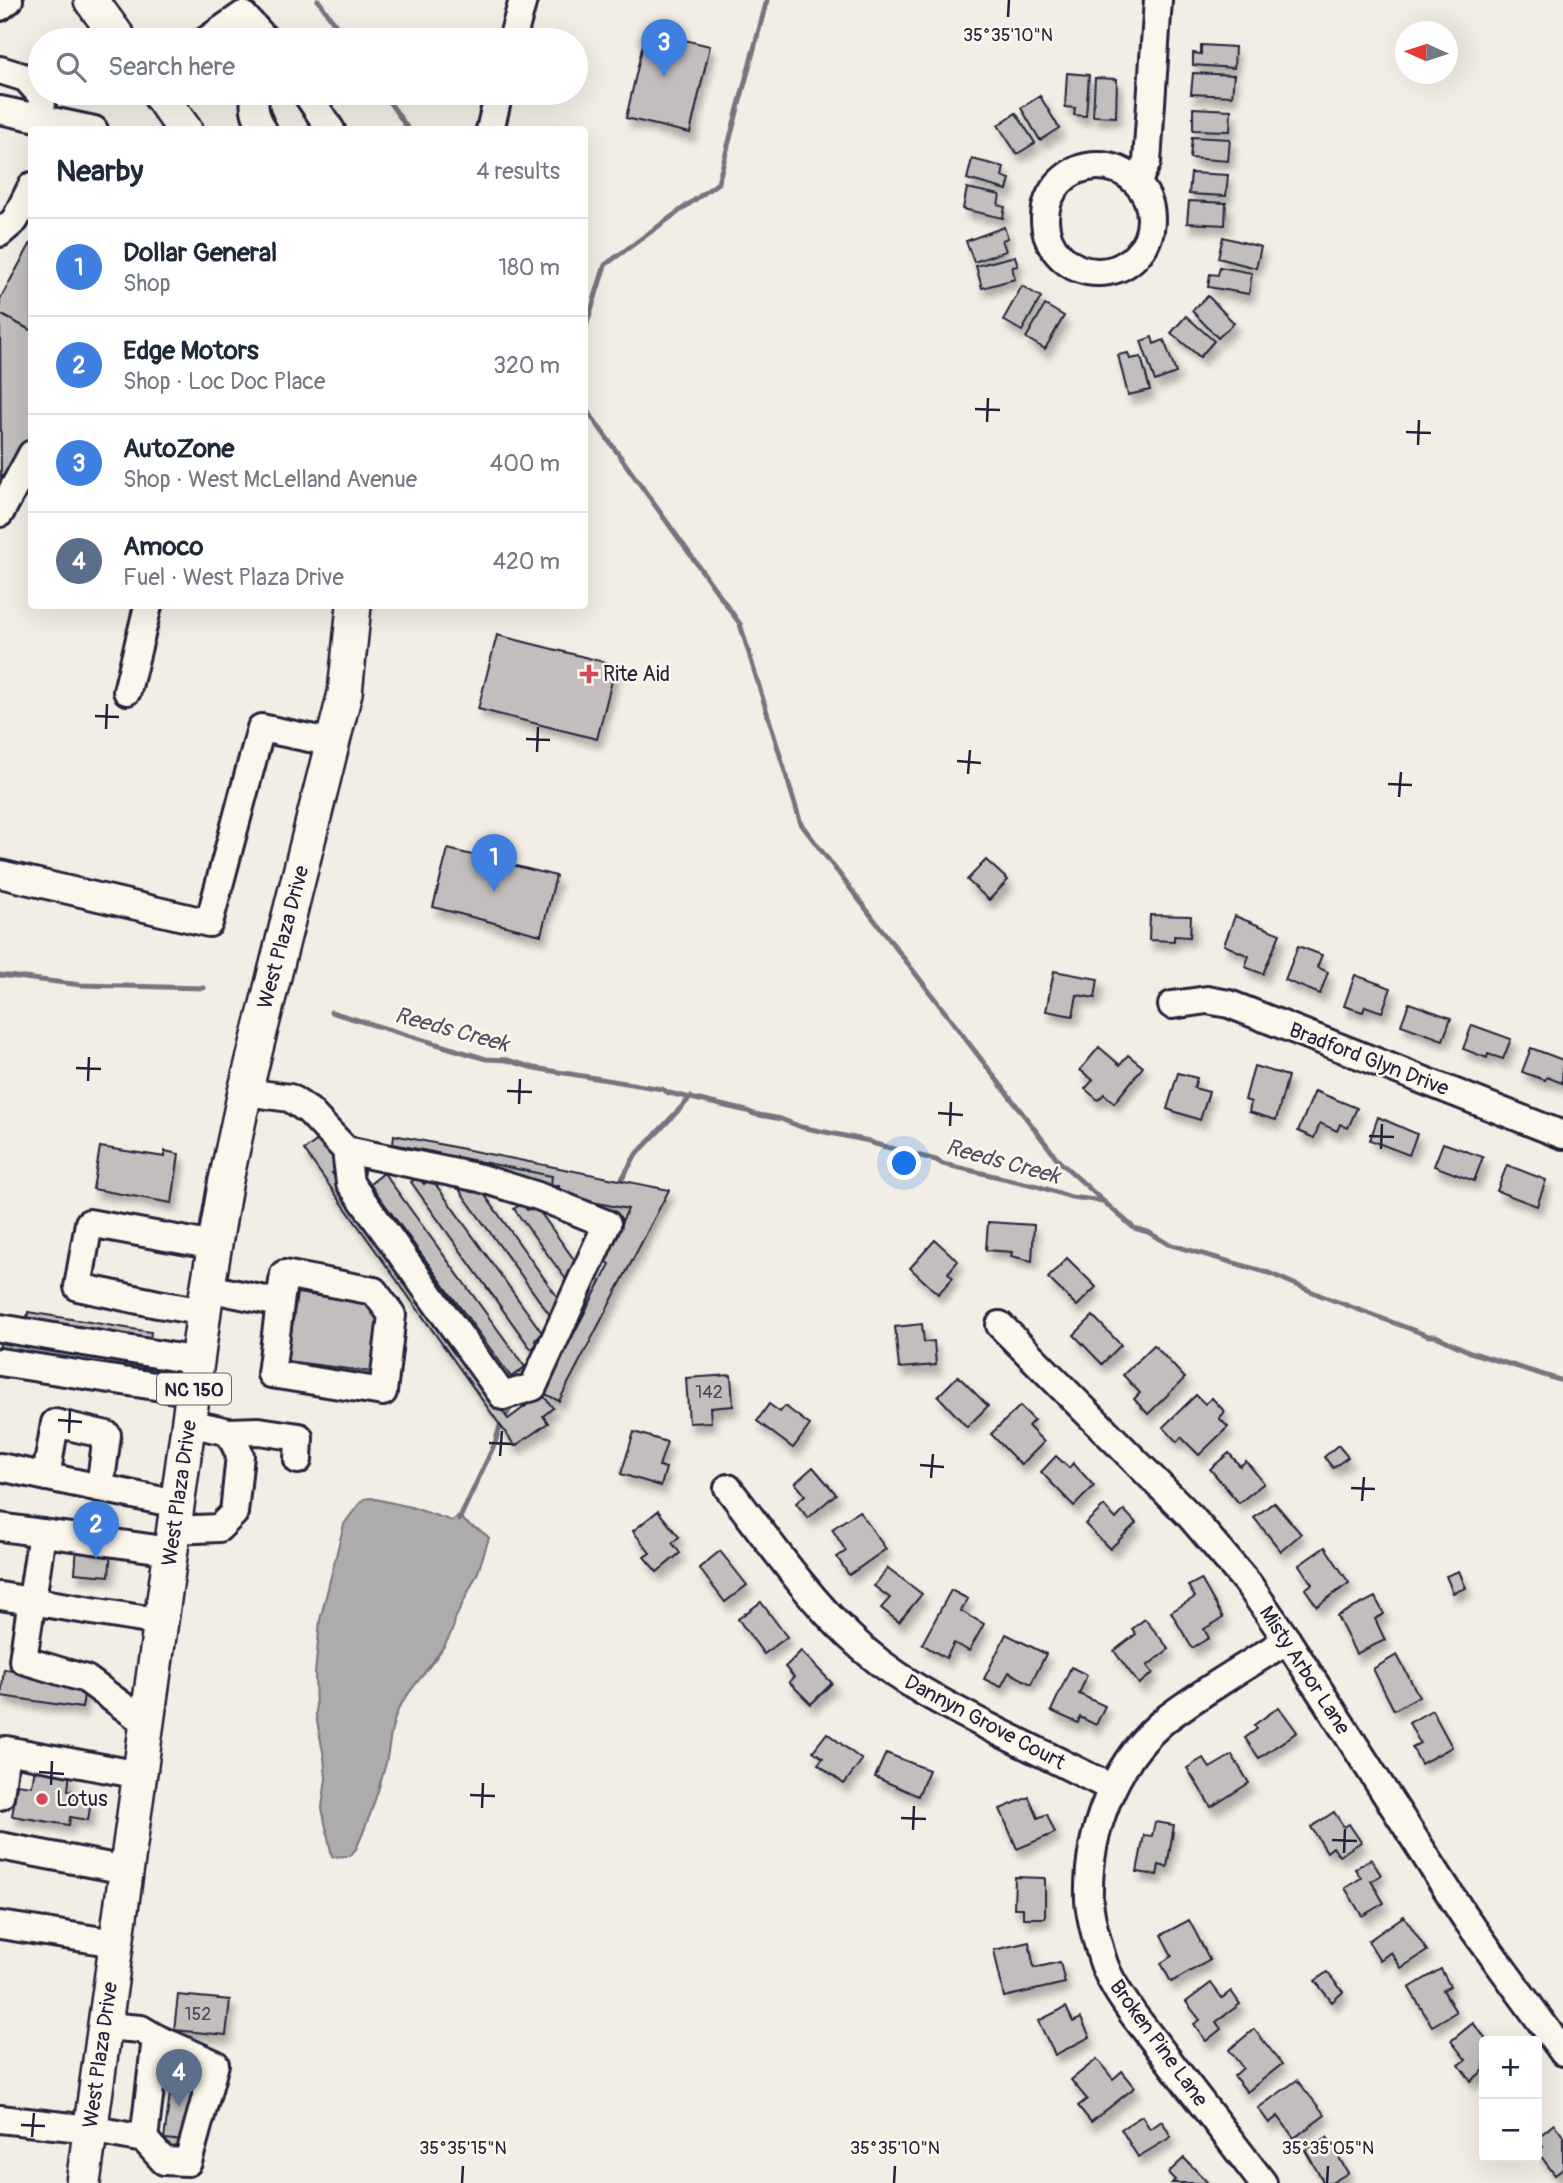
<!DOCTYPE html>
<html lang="en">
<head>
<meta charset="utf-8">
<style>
  body { margin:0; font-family:Pangolin,sans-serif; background:#f6f6f7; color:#1f2937 }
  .controls { position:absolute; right:21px; bottom:21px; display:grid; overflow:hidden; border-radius:7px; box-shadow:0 7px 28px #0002 }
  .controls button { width:63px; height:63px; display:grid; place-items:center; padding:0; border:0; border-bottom:2px solid #e0e1e3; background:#fff; color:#1f2937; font:35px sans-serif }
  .compass { position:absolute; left:1395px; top:21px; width:63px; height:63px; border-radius:50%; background:#fff; box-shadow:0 7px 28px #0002; rotate:273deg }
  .you { position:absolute; left:905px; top:1164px; width:24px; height:24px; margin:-18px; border:5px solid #fff; border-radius:50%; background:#1a73e8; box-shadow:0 0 0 10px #1a73e833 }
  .badge { display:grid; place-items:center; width:46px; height:46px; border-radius:50%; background:#2563eb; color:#fff; font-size:23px; font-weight:700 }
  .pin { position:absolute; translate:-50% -58px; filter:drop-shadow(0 2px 4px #0008) }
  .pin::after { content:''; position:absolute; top:37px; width:24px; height:21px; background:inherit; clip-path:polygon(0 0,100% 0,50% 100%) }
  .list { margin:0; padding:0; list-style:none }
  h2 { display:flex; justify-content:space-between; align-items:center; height:91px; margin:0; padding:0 28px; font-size:30px }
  h2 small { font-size:23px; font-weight:400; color:#747a83 }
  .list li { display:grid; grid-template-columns:46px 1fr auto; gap:21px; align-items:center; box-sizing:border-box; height:98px; padding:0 28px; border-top:2px solid #e0e1e3 }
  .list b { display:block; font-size:26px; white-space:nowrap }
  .list p { margin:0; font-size:23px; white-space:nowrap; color:#747a83 }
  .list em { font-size:23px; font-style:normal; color:#747a83 }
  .icon { flex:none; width:38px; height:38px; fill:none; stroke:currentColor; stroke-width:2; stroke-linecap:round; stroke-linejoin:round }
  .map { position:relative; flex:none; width:1563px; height:2183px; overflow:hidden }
  .search { position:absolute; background:#fff; box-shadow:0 7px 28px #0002; left:28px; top:28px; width:560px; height:77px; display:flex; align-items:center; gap:18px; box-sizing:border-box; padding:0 24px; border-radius:38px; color:#747a83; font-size:26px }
  .panel { position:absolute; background:#fff; box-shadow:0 7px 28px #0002; left:28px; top:126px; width:560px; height:483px; border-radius:7px }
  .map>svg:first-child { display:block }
</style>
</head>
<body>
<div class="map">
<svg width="1563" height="2183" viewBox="0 0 1563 2183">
  <defs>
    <filter id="shadow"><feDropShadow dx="4.5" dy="8" stdDeviation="3.5" flood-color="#0004"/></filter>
  </defs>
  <rect width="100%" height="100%" fill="#f2eee5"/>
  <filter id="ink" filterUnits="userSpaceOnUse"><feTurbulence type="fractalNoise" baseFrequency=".0143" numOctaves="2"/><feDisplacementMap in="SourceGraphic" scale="14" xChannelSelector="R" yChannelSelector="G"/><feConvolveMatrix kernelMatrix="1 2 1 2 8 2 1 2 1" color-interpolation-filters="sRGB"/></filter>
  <g filter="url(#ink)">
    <path fill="#aeabad" stroke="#76747f" stroke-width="2" d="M371 1498 411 1507 452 1521 459 1516C471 1530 480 1527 489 1538L478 1572 455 1619C453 1646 411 1684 398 1710 390 1727 390 1745 386 1763 378 1793 369 1821 356 1849L350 1856 332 1857 322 1808 326 1778 324 1757 316 1716 315 1674 320 1620 344 1524 359 1504 364 1499Z"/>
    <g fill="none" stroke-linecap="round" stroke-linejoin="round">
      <g stroke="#76747f" stroke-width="5">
        <path d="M318 0 346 40"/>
        <path d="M383 93 409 130"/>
        <path d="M584 333 605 265 718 183 767 0"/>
        <path d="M584 406 740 624 801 824 1059 1161 1102 1200"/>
        <path d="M0 975 81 985 204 988"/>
        <path d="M331 1012 486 1059 507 1060 534 1068 662 1089 669 1093 747 1111 754 1114 781 1119 801 1127 869 1141 875 1144 936 1160 943 1164 1037 1186 1071 1197 1103 1201 1134 1228 1148 1232 1168 1244 1269 1273 1322 1296 1429 1336H1436L1470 1352 1563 1381"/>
        <path d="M618 1186 635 1156 691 1097"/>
        <path d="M459 1520 495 1443 501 1423 514 1403"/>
      </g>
    </g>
    <g fill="#c2bebe" stroke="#22223b" stroke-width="2" filter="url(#shadow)">
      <path d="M646 31 710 46 690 133 626 118Z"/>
      <path d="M1201 45 1235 47 1234 68 1193 65V53L1201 54Z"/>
      <path d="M1067 73 1089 75 1086 116 1074 115 1075 108 1065 107Z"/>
      <path d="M1193 73 1234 75 1232 96 1191 94Z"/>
      <path d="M1095 78 1117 79 1116 117 1093 116Z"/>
      <path d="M1040 96 1059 128 1040 140 1021 108Z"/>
      <path d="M1193 108 1231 110 1230 131 1193 130Z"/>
      <path d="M1016 113 1035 143 1017 154 998 125Z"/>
      <path d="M1192 137 1230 139 1228 161 1190 158Z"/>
      <path d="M972 159 1004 167 1002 177 1010 179 1007 190 967 179Z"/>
      <path d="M1191 173 1228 175 1226 196 1189 194Z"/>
      <path d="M967 188 1000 195 998 205 1005 207 1003 218 963 209Z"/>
      <path d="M1189 201 1226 203 1225 225 1187 223Z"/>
      <path d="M1004 227 1008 238 1002 240 1006 251 974 262 966 241Z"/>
      <path d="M1223 237 1261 247 1256 268 1218 258Z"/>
      <path d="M32 241V331L0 314V299Z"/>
      <path d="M1015 256 1018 266 1012 267 1015 279 982 288 976 266Z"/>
      <path d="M1220 267 1252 273 1249 294 1208 287 1210 274 1218 275Z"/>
      <path d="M1022 286 1041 297 1022 331 1003 320Z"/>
      <path d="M1208 296 1234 323 1218 338 1192 311Z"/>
      <path d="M1045 305 1064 316 1045 349 1026 338Z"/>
      <path d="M0 314 32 331V435L1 485Z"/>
      <path d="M1186 316 1214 341 1200 357 1171 333Z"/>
      <path d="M1152 337 1154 344 1164 340 1176 373 1155 381 1141 341Z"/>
      <path d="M1128 353 1130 359 1141 357 1150 390 1128 395 1118 355Z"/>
      <path d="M497 635 616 665 597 739 478 709Z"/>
      <path d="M448 849 556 876 541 935 433 907Z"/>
      <path d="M986 860 1008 880 989 900 967 880Z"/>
      <path d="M1150 915 1191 916 1190 937 1174 936V941L1149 940Z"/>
      <path d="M1235 916 1280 934 1263 974 1245 967 1249 956 1224 945Z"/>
      <path d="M1298 946 1322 955 1317 967 1328 972 1320 994 1285 980Z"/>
      <path d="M1054 971 1098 979 1095 998 1077 995 1073 1016 1046 1011Z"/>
      <path d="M1355 975 1391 988 1382 1012 1365 1006 1363 1012 1344 1006Z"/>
      <path d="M1409 1003 1451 1018 1443 1040 1401 1025Z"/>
      <path d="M1472 1025 1511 1039 1503 1059 1488 1054 1487 1058 1463 1049Z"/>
      <path d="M1099 1047 1120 1065 1128 1055 1143 1067 1114 1103 1104 1094 1098 1100 1085 1089 1093 1080 1080 1070Z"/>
      <path d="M1531 1048 1563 1060 1562 1083 1547 1077 1545 1080 1522 1072Z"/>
      <path d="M1254 1066 1288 1076 1276 1120 1249 1112 1251 1102 1245 1100Z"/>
      <path d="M1178 1073 1197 1078 1194 1088 1209 1092 1200 1120 1167 1109Z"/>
      <path d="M1315 1091 1357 1108 1348 1128 1340 1124 1337 1131 1320 1123 1314 1138 1298 1131Z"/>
      <path d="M1378 1117 1417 1134 1409 1155 1370 1140Z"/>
      <path d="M394 1135 669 1190 559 1401 543 1393 610 1264 603 1260 628 1209 557 1195 559 1186 551 1185 552 1176 393 1144Z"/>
      <path d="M322 1137 343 1165 332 1173 508 1419 542 1394 553 1408 543 1416 548 1423 515 1446 304 1150Z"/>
      <path d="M1443 1143 1483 1157 1474 1181 1434 1166Z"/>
      <path d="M100 1147 165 1157V1151L179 1154 172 1203 93 1189Z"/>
      <path d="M1507 1165 1546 1180 1537 1206 1497 1191Z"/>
      <path d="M384 1173 525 1367 511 1377 370 1184Z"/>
      <path d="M418 1177 424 1184 431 1178 543 1334 535 1340 538 1344 531 1349 411 1182Z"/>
      <path d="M467 1185 472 1192 479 1187 561 1302 554 1307 557 1310 550 1315 460 1191Z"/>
      <path d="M522 1203 527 1210 535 1205 580 1268 568 1282 514 1209Z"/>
      <path d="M988 1222 1034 1225 1032 1261 1011 1256 1012 1252 986 1250Z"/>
      <path d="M935 1240 958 1261 948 1273 953 1278 938 1294 910 1268Z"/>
      <path d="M1067 1258 1096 1287 1077 1306 1048 1278Z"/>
      <path d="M297 1293 380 1305 371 1372 287 1361Z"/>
      <path d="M28 1312 151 1332 149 1345 26 1325Z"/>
      <path d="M1093 1316 1121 1345 1102 1364 1074 1335Z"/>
      <path d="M922 1324 924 1342 934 1341 936 1365 899 1368 895 1327Z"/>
      <path d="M0 1336 146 1359 143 1378 0 1355Z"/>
      <path d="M1154 1345 1185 1378 1148 1414 1134 1399 1140 1393 1123 1375Z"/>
      <path d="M731 1375 733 1406 710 1408 711 1422 689 1423 686 1378Z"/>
      <path d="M958 1376 988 1406 967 1427 938 1396Z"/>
      <path d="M1196 1395 1205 1404 1212 1398 1225 1412 1219 1418 1228 1427 1199 1455 1181 1437 1177 1442 1163 1427Z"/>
      <path d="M769 1404 780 1412 785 1406 810 1425 793 1448 757 1421Z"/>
      <path d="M1020 1406 1034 1420 1028 1426 1044 1442 1021 1465 991 1434Z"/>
      <path d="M634 1432 667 1442 659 1466 666 1468 661 1486 621 1474Z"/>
      <path d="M1338 1445 1348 1457 1333 1468 1324 1457Z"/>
      <path d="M1229 1453 1240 1466 1246 1461 1264 1483 1239 1503 1210 1469Z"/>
      <path d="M1056 1456 1069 1468 1073 1463 1094 1486 1074 1506 1041 1472Z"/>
      <path d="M813 1467 836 1494 808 1518 796 1503 805 1495 795 1483Z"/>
      <path d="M1274 1502 1301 1534 1281 1551 1254 1518Z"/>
      <path d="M1104 1506 1116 1519 1124 1510 1136 1523 1110 1549 1085 1524Z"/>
      <path d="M658 1511 679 1537 672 1543 680 1553 657 1572 644 1557 650 1553 633 1531Z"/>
      <path d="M859 1511 886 1549 849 1575 837 1557 846 1551 832 1529Z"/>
      <path d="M77 1545 111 1548 109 1576 75 1573Z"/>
      <path d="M1325 1547 1349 1583 1317 1606 1305 1589 1312 1584 1299 1565Z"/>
      <path d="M720 1551 747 1585 725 1602 699 1568Z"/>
      <path d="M888 1568 922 1594 899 1622 881 1608 890 1598 874 1586Z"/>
      <path d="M1459 1571 1466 1588 1453 1593 1446 1576Z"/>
      <path d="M1201 1579 1223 1618 1204 1629 1209 1638 1192 1648 1171 1612 1195 1597 1188 1586Z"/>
      <path d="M951 1590 968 1599 961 1611 984 1624 969 1651 954 1643 946 1658 922 1644Z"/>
      <path d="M1375 1597 1384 1614 1375 1619 1385 1640 1356 1654 1337 1616Z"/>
      <path d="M761 1602 787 1637 764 1654 738 1619Z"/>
      <path d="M1145 1619 1169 1649 1147 1666 1153 1673 1139 1684 1114 1651 1136 1634 1132 1629Z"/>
      <path d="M1006 1634 1046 1654 1031 1684 1009 1672 1001 1687 984 1679Z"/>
      <path d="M801 1651 832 1683 811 1704 789 1682 794 1677 785 1667Z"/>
      <path d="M1397 1655 1419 1696 1394 1710 1373 1669Z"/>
      <path d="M1071 1667 1087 1675 1079 1694 1105 1706 1096 1725 1080 1717 1078 1723 1051 1711Z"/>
      <path d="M4 1669 86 1681 82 1708 1 1696Z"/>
      <path d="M1279 1707 1297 1732 1259 1758 1245 1738 1257 1729 1254 1725Z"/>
      <path d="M1432 1710 1452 1747 1421 1764 1412 1747 1420 1743 1409 1723Z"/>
      <path d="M827 1733 862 1760 844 1784 818 1764 823 1758 813 1751Z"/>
      <path d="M886 1753 929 1770 918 1796 875 1777Z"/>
      <path d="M1232 1755 1249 1783 1211 1807 1187 1768 1203 1758 1210 1768Z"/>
      <path d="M35 1767 70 1772 68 1790 74 1791 73 1799 91 1802 88 1820 70 1817 69 1825 12 1816 17 1784 32 1786Z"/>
      <path d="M1029 1797 1038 1818 1047 1814 1055 1833 1017 1849 1000 1809Z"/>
      <path d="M1334 1812 1344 1827 1349 1824 1361 1842 1339 1856 1333 1847 1327 1852 1311 1827Z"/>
      <path d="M1155 1822 1174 1825 1167 1867 1159 1865 1157 1875 1137 1872 1144 1835 1152 1836Z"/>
      <path d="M1371 1859 1381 1875 1371 1881 1384 1903 1362 1916 1345 1888 1361 1878 1355 1869Z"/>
      <path d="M1015 1877 1045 1878V1918H1023V1908H1014Z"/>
      <path d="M1404 1916 1427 1951 1401 1968 1391 1952 1380 1960 1368 1941Z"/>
      <path d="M1189 1920 1210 1960 1171 1982 1161 1963 1172 1956 1161 1935Z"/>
      <path d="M1029 1942 1034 1968 1060 1962 1065 1983 1004 1997 994 1950Z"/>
      <path d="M1441 1969 1450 1986 1443 1990 1456 2012 1432 2026 1409 1988Z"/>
      <path d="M1327 1972 1343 1992 1332 2002 1315 1981Z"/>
      <path d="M1211 1983 1222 1998 1231 1991 1240 2004 1216 2022 1221 2029 1206 2041 1194 2024 1200 2020 1186 2002Z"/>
      <path d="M178 1995 230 2000 226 2035 174 2030Z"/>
      <path d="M1066 2007 1073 2022 1081 2018 1090 2037 1055 2055 1038 2021Z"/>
      <path d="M1473 2023 1488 2041H1484V2070L1471 2081 1459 2065 1466 2060 1451 2041Z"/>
      <path d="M1254 2029 1282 2064 1247 2092 1234 2076 1243 2068 1229 2050Z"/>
      <path d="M1097 2059 1113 2079 1122 2071 1135 2087 1091 2122 1078 2106 1087 2099 1071 2080Z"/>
      <path d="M173 2072 194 2075 185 2141 164 2139Z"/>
      <path d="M1297 2080 1325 2115 1294 2138 1278 2116 1269 2123 1258 2108Z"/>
      <path d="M1142 2116 1150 2129 1162 2121 1171 2137 1138 2157 1121 2129Z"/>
      <path d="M1554 2124 1563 2136V2169L1555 2175 1537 2151 1543 2147 1537 2138Z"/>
      <path d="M1327 2137 1348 2173 1331 2183H1324L1305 2150Z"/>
      <path d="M1184 2158 1208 2183H1172L1175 2180 1168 2173Z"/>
    </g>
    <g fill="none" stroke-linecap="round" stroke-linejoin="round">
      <defs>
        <g id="minor">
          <path d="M0 7 9 0"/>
          <path d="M207 40 243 15 266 40"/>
          <path d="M512 40 523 0"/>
          <path d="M0 70 26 78 42 96 41 118"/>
          <path d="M256 93C252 107 256 117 263 130"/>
          <path d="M306 93 331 130"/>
          <path d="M0 110 94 130"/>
          <path d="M490 130 499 93"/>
          <circle cx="1098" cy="219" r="53"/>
          <path d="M1137 183 1147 162 1158 0"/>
          <path d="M0 233 15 220 32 186"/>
          <path d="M0 513 32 454"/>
          <path d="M127 691 148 606"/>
          <path d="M0 874 209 923 261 728 334 743"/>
          <path d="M1172 1005 1207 1000 1229 1004 1563 1135"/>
          <path d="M245 1092 290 1098 309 1111 346 1150 350 1183 503 1396 533 1387 607 1224 538 1196 480 1178 346 1150"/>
          <path d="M208 1288 280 1303 284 1274 374 1291 392 1315 383 1392 271 1374 280 1303"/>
          <path d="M205 1312 158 1304 78 1287 89 1223 215 1246"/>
          <path d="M1000 1325 1191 1517 1249 1585 1287 1640 1464 1916 1563 2052"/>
          <path d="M0 1328 198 1361"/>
          <path d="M0 1362 194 1392"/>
          <path d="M229 1432 259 1431 299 1437 298 1460"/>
          <path d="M0 1467 177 1504"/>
          <path d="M46 1477 55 1423 107 1435 100 1488"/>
          <path d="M728 1488C767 1538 803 1592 849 1636 892 1678 944 1704 997 1731 1035 1750 1073 1769 1112 1788"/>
          <path d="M0 1527 171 1551"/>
          <path d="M174 1530 219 1528 234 1513 240 1455 229 1432 189 1423"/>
          <path d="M42 1533 23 1660 86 1679 146 1723"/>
          <path d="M0 1596 160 1622"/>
          <path d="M0 1796 6 1750 140 1775"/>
          <path d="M0 1846 126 1870"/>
          <path d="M0 1925 116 1943"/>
          <path d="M0 2119 90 2129 144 2139 164 2161 188 2162 215 2064 156 2038 141 2029 104 2026"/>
          <path d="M144 2139 156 2038"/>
          <path d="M1263 2183 1133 2014C1121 1997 1108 1978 1102 1958 1097 1941 1090 1918 1089 1900 1087 1834 1113 1762 1166 1719 1204 1690 1247 1666 1287 1640"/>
        </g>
        <g id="major">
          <path d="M91 0 120 40"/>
          <path d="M158 93 185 130"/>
          <path d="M83 2183 206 1297 225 1185 245 1092 345 693 354 606"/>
        </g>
      </defs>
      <use href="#minor" stroke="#22223b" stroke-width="32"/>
      <use href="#major" stroke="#22223b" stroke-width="38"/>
      <use href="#minor" stroke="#fbf7ec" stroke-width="26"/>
      <use href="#major" stroke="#fbf7ec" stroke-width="33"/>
    </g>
  </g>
  <path fill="none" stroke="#22223b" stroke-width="2.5" d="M1008 17 1009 0M975 409 1000 410M987 422 988 398M1406 432 1431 433M1418 445 1419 420M95 716 119 717M106 729 107 704M526 739 550 740M537 752 538 727M957 761 981 763M968 774 970 750M1388 784 1412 785M1399 797 1401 772M76 1068 101 1069M88 1081 89 1057M507 1091 532 1092M519 1104 520 1079M938 1113 963 1115M950 1126 951 1102M1369 1136 1394 1137M1381 1149 1382 1124M58 1420 82 1422M69 1433 70 1409M489 1443 513 1444M500 1456 502 1431M920 1465 944 1467M931 1478 933 1454M1351 1488 1375 1489M1362 1501 1364 1477M39 1772 64 1774M51 1785 52 1761M470 1795 495 1796M482 1808 483 1783M901 1818 926 1819M913 1830 914 1806M1332 1840 1357 1841M1344 1853 1345 1829M21 2125 45 2126M32 2137 34 2113M462 2183 463 2166M894 2183 895 2166M1327 2183 1328 2166"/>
  <g fill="#d1495b" stroke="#fbf7ec" stroke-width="2.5">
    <path d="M585.5 663.5h7v7h7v7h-7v7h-7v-7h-7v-7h7z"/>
    <circle cx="42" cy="1799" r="7"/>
  </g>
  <g text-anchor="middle" stroke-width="5" stroke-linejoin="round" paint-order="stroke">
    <g font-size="18" fill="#4a495c">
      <text x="709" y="1398">142</text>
      <text x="198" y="2020">152</text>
    </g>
    <rect fill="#fbf7ec" stroke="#636270" stroke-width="2" x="157" y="1373.5" width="74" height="31" rx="5"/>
    <g font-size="19" font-weight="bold" fill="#22223b">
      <text x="194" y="1396">NC 150</text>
    </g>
    <g font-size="21" fill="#22223b" stroke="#fbf7ec" text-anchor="start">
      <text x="603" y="681">Rite Aid</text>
      <text x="56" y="1806">Lotus</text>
    </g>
    <g font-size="21" fill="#22223b" stroke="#fbf7ec">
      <text transform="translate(283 937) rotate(-75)" y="7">West Plaza Drive</text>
      <text transform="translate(1369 1059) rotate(21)" y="7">Bradford Glyn Drive</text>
      <text transform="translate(179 1493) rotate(-82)" y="7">West Plaza Drive</text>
      <text transform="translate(1305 1670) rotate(57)" y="7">Misty Arbor Lane</text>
      <text transform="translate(985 1722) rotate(28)" y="7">Dannyn Grove Court</text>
      <text transform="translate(1159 2043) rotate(54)" y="7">Broken Pine Lane</text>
      <text transform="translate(100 2055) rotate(-82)" y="7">West Plaza Drive</text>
    </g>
    <g font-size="23" font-style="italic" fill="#535263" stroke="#fbf7ec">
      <text transform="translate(452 1029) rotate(15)" y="8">Reeds Creek</text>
      <text transform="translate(1003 1161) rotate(15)" y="8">Reeds Creek</text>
    </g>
  </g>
  <g font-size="18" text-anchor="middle" fill="#22223b" stroke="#fbf7ec" stroke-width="5" stroke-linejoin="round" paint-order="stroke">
    <text x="1008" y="41">35°35'10"N</text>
    <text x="463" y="2154">35°35'15"N</text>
    <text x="895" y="2154">35°35'10"N</text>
    <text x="1328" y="2154">35°35'05"N</text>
  </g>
</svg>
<div class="controls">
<button>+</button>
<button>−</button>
</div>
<svg class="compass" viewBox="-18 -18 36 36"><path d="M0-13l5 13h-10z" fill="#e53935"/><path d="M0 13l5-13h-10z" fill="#747a83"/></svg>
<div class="you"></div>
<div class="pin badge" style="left:494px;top:892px;background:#3f7fe0">1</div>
<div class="pin badge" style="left:96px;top:1559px;background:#3f7fe0">2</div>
<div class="pin badge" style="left:664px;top:77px;background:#3f7fe0">3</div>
<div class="pin badge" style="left:179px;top:2107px;background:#5c6f8a">4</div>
<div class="search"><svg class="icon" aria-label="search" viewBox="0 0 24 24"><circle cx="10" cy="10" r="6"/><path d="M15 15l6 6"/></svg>Search here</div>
<section class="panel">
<h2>Nearby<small>4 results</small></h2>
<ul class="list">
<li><span class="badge" style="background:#3f7fe0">1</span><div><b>Dollar General</b><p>Shop</p></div><em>180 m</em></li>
<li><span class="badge" style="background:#3f7fe0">2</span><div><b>Edge Motors</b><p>Shop · Loc Doc Place</p></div><em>320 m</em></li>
<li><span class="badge" style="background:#3f7fe0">3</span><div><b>AutoZone</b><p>Shop · West McLelland Avenue</p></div><em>400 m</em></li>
<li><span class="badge" style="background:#5c6f8a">4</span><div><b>Amoco</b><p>Fuel · West Plaza Drive</p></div><em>420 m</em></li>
</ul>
</section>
</div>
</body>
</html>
